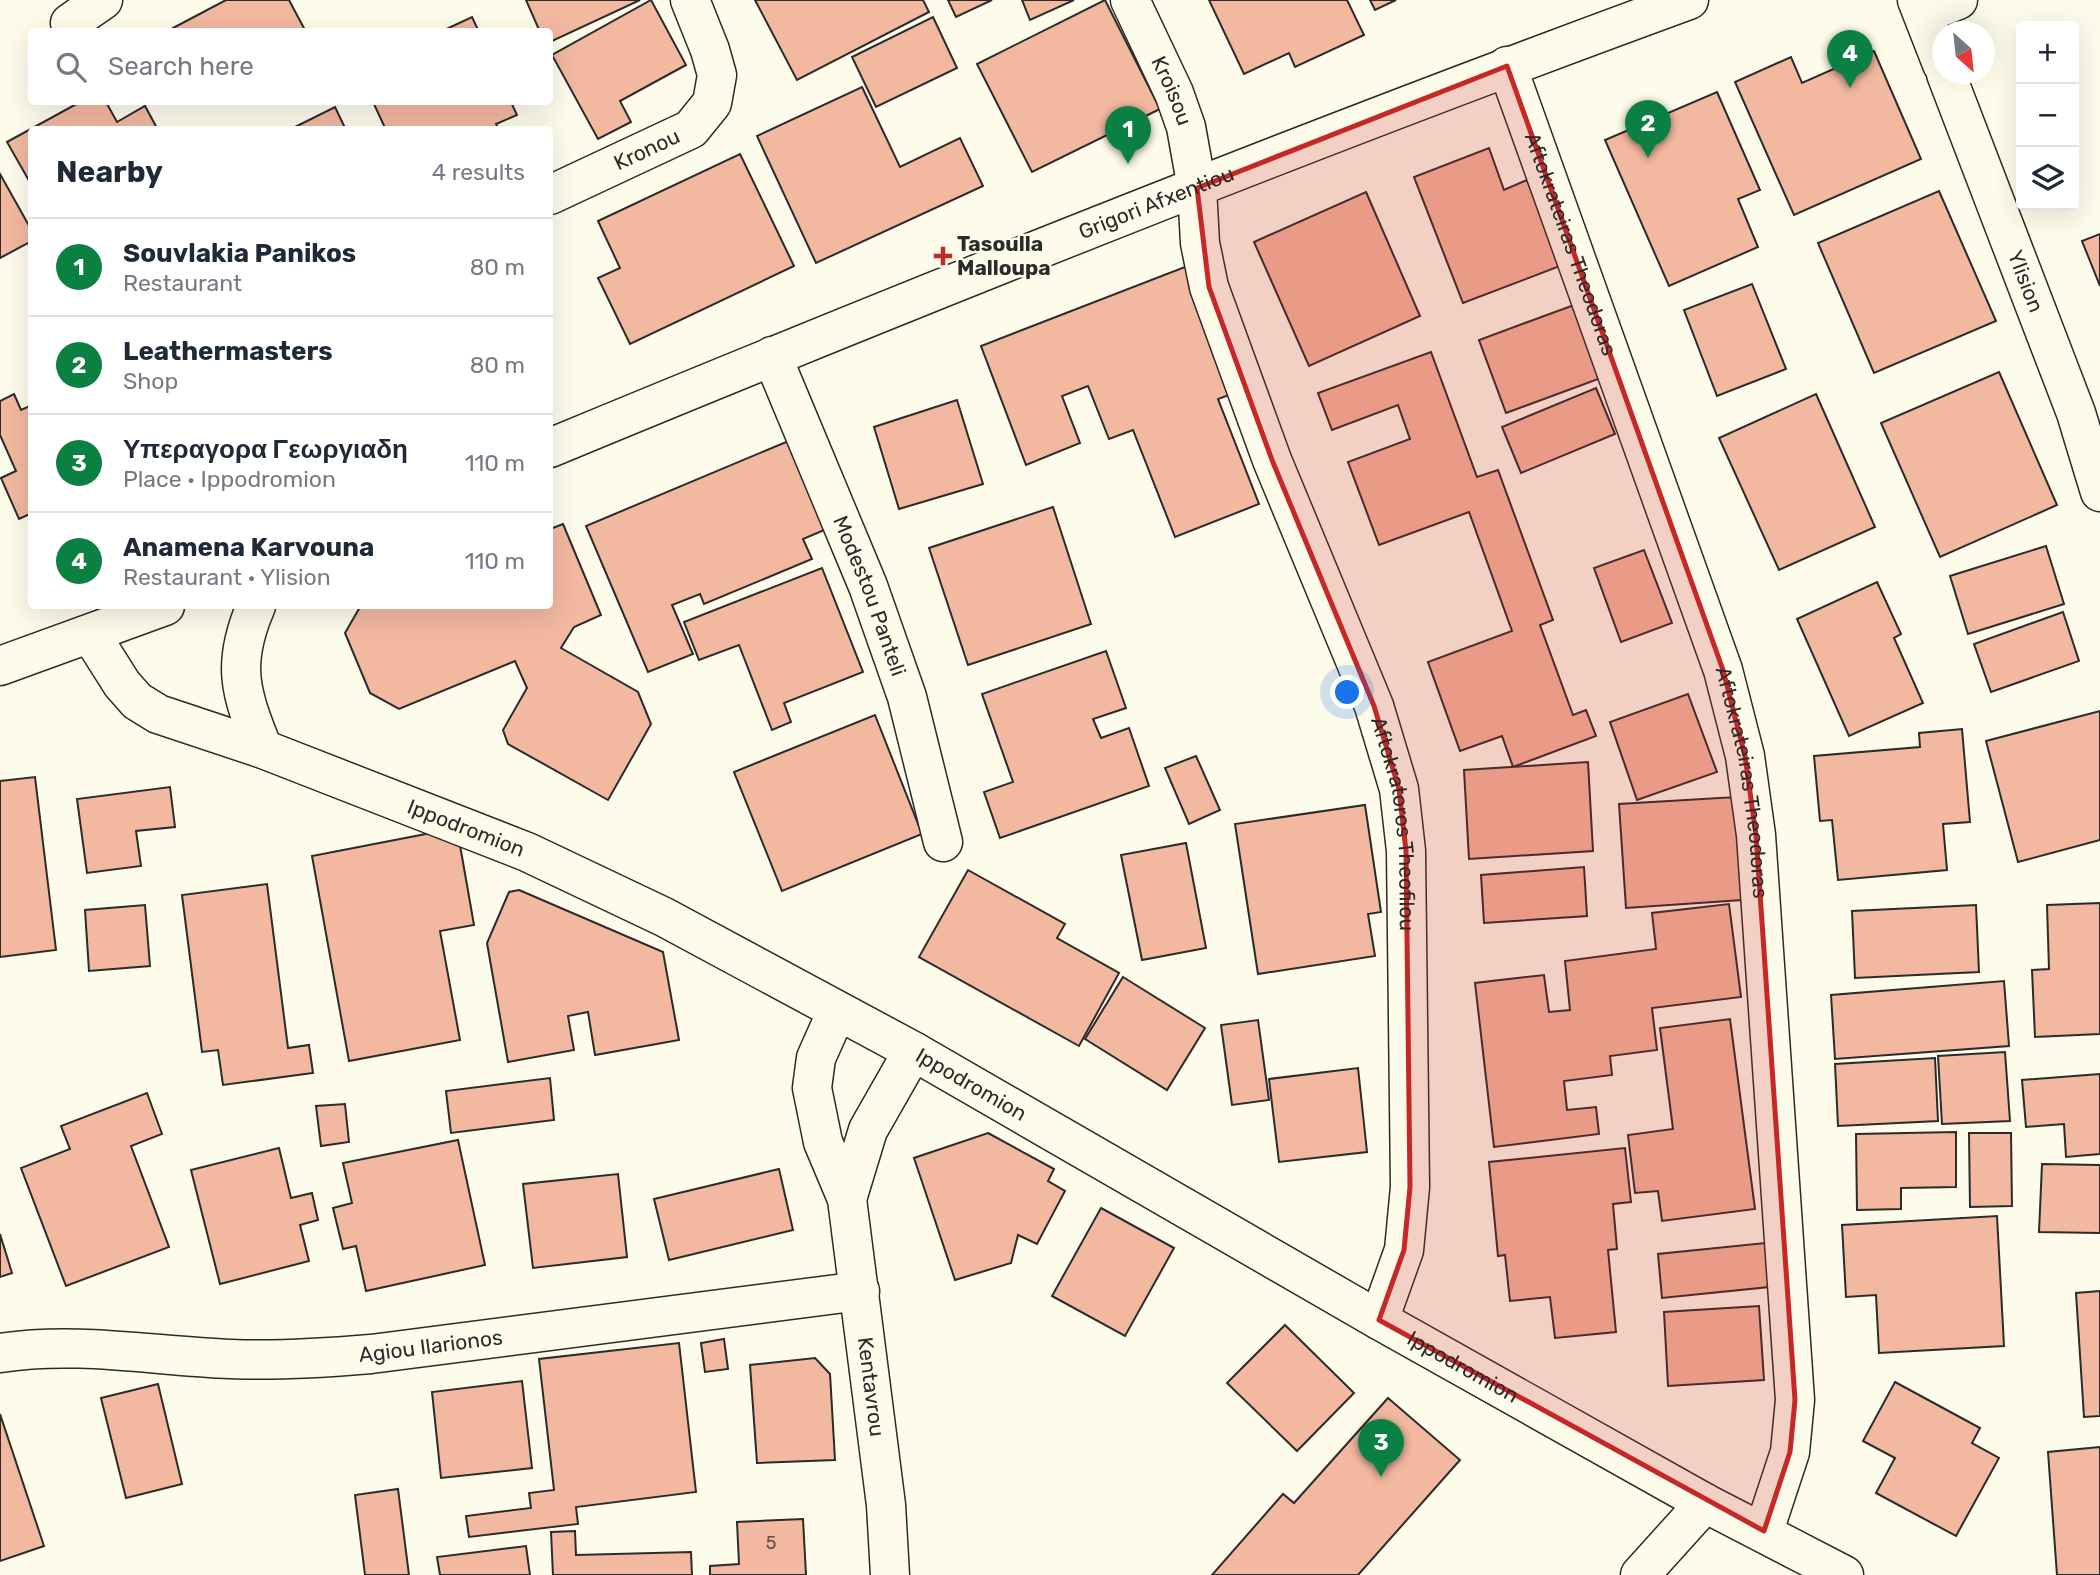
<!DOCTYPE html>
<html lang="en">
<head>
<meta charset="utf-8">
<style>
  body { margin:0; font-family:Rubik,sans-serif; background:#f2f2f3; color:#1f2937 }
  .controls { position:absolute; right:21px; top:21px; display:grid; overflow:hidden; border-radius:7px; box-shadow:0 7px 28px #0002 }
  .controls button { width:63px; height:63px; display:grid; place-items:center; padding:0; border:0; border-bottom:2px solid #e0e1e3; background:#fff; color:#1f2937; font:35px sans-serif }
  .compass { position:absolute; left:1932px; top:21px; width:63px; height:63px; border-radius:50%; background:#fff; box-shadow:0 7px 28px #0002; rotate:153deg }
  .you { position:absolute; left:1348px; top:693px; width:24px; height:24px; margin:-18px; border:5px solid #fff; border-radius:50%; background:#1a73e8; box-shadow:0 0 0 10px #1a73e833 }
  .badge { display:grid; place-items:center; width:46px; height:46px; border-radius:50%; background:#0b8043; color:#fff; font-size:23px; font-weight:700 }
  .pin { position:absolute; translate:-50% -58px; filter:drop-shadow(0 2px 4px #0008) }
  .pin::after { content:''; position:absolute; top:37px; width:24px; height:21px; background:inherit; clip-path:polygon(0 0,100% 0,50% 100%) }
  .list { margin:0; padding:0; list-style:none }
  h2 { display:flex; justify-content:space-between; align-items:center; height:91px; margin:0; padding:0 28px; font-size:30px }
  h2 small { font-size:23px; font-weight:400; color:#747a83 }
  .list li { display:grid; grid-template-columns:46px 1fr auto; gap:21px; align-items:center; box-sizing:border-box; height:98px; padding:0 28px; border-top:2px solid #e0e1e3 }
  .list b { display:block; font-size:26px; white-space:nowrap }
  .list p { margin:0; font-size:23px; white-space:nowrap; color:#747a83 }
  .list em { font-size:23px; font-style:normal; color:#747a83 }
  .icon { flex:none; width:38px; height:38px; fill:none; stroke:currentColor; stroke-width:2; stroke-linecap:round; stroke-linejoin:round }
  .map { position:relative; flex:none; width:2100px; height:1575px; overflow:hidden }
  .search { position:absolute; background:#fff; box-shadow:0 7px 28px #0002; left:28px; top:28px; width:525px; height:77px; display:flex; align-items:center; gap:18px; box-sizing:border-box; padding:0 24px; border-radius:7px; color:#747a83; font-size:26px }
  .panel { position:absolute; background:#fff; box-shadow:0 7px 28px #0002; left:28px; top:126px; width:525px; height:483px; border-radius:7px }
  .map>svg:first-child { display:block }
</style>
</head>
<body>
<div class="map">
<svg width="2100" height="1575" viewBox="0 0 2100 1575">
  <rect width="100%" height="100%" fill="#fdfbea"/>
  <g fill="#f2b8a0" stroke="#2b2b2b" stroke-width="2">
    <path d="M226 0H289L306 32H175L173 28Z"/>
    <path d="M526 0H640L550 42V32H540Z"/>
    <path d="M651 0 686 65 620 101 631 122 598 139 552 55Z"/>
    <path d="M755 0H923L929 12 797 80Z"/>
    <path d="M948 0H992L956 17Z"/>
    <path d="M1022 0H1074L1030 20Z"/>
    <path d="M1105 0 1160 109 1032 172 977 64Z"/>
    <path d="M1209 0H1347L1364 35 1295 67 1289 53 1244 74Z"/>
    <path d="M1370 0H1396L1375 10Z"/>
    <path d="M472 17 479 32H440Z"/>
    <path d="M933 17 957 68 876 107 852 57Z"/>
    <path d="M1874 51 1921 159 1794 215 1735 82 1791 57 1802 83Z"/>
    <path d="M862 87 900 167 960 138 983 186 816 263 757 136Z"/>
    <path d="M1717 92 1760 190 1738 199 1758 247 1669 286 1605 140Z"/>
    <path d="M80 102H106L117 122 145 106 158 130H32V186L7 142Z"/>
    <path d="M373 102H511L517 115 496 124 499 130H386Z"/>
    <path d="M335 107 346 130H289Z"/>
    <path d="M1489 148 1504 190 1527 180 1560 266 1463 303 1414 177Z"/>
    <path d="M740 154 794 266 630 344 598 278 620 268 598 221Z"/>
    <path d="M0 174 32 231V241L0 258Z"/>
    <path d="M1939 191 1996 321 1874 373 1818 243Z"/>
    <path d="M1366 192 1420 316 1309 366 1254 242Z"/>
    <path d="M2100 234V286L2082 241Z"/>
    <path d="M1190 265 1240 391 1218 399 1259 504 1175 537 1133 430 1109 439 1088 386 1062 396 1080 443 1026 465 981 346Z"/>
    <path d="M1752 284 1786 369 1717 396 1684 310Z"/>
    <path d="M1574 305 1601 378 1506 413 1479 340Z"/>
    <path d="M1431 352 1477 477 1498 470 1553 620 1540 625 1573 715 1586 710 1596 736 1513 767 1502 736 1460 751 1428 662 1512 631 1469 512 1379 545 1348 462 1410 439 1398 405 1332 430 1318 393Z"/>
    <path d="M1999 372 2057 505 1940 557 1881 423Z"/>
    <path d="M1596 388 1615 434 1521 473 1502 427Z"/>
    <path d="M14 394 21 410 32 405V513L19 519 1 478 16 471 0 435V401Z"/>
    <path d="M1816 394 1875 527 1779 570 1719 438Z"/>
    <path d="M957 400 983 484 899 509 874 427Z"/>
    <path d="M798 437 836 525 803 539 812 559 704 604 700 594 672 605 693 654 648 672 586 526Z"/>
    <path d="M1053 507 1091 624 968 665 929 548Z"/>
    <path d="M563 524 601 615 574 627 561 648 638 692 651 724 608 800 508 744 503 730 527 688 515 661 399 709 370 693 345 633 360 607 365 606H550V529Z"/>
    <path d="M2046 546 2064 604 1968 634 1950 576Z"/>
    <path d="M1644 550 1672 623 1621 642 1594 568Z"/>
    <path d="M822 568 863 672 784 703 791 722 772 730 739 645 699 660 684 622Z"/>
    <path d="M1877 582 1901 634 1894 638 1923 703 1849 736 1797 619Z"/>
    <path d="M2063 612 2079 661 1991 692 1974 644Z"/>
    <path d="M1106 651 1126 708 1093 719 1101 738 1129 728 1149 786 1000 838 984 792 1013 782 982 694Z"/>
    <path d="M1688 694 1717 772 1637 800 1610 722Z"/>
    <path d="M2100 711V840L2018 862 1986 741Z"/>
    <path d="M875 715 922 834 782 891 734 772Z"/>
    <path d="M1962 729 1970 822 1943 824 1947 870 1838 880 1832 820 1820 821 1814 756 1920 747 1919 733Z"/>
    <path d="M1196 756 1220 810 1189 824 1165 768Z"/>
    <path d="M1588 762 1593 851 1469 859 1464 770Z"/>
    <path d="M35 777 56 950 0 957V781Z"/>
    <path d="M170 787 175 827 136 831 141 866 87 873 77 799Z"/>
    <path d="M1736 797 1742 900 1626 908 1619 804Z"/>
    <path d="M1365 805 1381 912 1368 914 1375 956 1258 974 1235 824Z"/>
    <path d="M457 828 474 925 440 931 460 1040 349 1061 312 856Z"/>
    <path d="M1186 843 1206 948 1142 960 1121 855Z"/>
    <path d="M1584 867 1587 916 1484 923 1481 875Z"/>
    <path d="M968 870 1065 924 1057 938 1119 973 1079 1046 919 957Z"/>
    <path d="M267 884 288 1048 309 1045 313 1073 223 1085 218 1050 202 1052 182 895Z"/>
    <path d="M519 890 663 952 679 1040 595 1055 588 1012 568 1016 574 1050 508 1062 487 943 509 892Z"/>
    <path d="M2100 903V1034L2035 1037 2032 970 2049 969 2047 905Z"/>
    <path d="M1729 904 1741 997 1652 1008 1657 1050 1610 1056 1612 1075 1564 1081 1567 1110 1596 1107 1599 1134 1494 1147 1475 983 1544 975 1549 1012 1570 1010 1565 961 1656 949 1652 913Z"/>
    <path d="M145 905 150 966 89 971 85 910Z"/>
    <path d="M1976 905 1979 972 1855 978 1852 911Z"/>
    <path d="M1123 977 1205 1028 1167 1090 1085 1039Z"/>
    <path d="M2004 981 2009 1046 1835 1059 1831 995Z"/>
    <path d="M1730 1019 1755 1209 1662 1221 1658 1191 1635 1193 1628 1135 1673 1129 1660 1028Z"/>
    <path d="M1258 1020 1269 1100 1232 1105 1221 1025Z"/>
    <path d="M2005 1052 2010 1121 1942 1124 1938 1056Z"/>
    <path d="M1935 1058 1938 1121 1838 1126 1835 1064Z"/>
    <path d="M1358 1068 1367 1152 1279 1162 1269 1079Z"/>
    <path d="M2100 1074V1154L2066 1157 2064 1124 2026 1127 2022 1080Z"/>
    <path d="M550 1078 554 1120 451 1133 446 1091Z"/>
    <path d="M147 1093 162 1134 131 1146 169 1247 66 1286 21 1168 70 1149 61 1126Z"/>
    <path d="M345 1104 349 1142 321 1146 316 1106Z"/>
    <path d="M1956 1132V1187L1901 1188V1209L1857 1210 1856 1134Z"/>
    <path d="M988 1133 1054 1169 1048 1181 1065 1191 1037 1244 1018 1235 1011 1263 955 1280 914 1158Z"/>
    <path d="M1969 1133H2011L2012 1206 1970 1207Z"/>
    <path d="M458 1140 485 1265 366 1291 356 1246 343 1249 333 1208 352 1203 343 1163Z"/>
    <path d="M279 1148 291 1198 312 1193 318 1220 300 1225 309 1261 220 1284 191 1170Z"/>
    <path d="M1625 1148 1631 1202 1613 1204 1617 1249 1608 1250 1616 1332 1555 1338 1550 1297 1510 1301 1505 1255 1498 1256 1489 1162Z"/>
    <path d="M2042 1164 2100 1165V1233L2039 1232Z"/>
    <path d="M779 1169 793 1230 669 1260 654 1199Z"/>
    <path d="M618 1174 627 1257 533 1268 523 1184Z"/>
    <path d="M1101 1208 1174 1248 1125 1336 1052 1296Z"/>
    <path d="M1997 1216 2004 1346 1879 1353 1876 1295 1846 1297 1842 1225Z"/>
    <path d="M0 1234 12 1273 0 1277Z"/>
    <path d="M1765 1243 1769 1287 1662 1298 1658 1254Z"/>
    <path d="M2100 1291V1416L2084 1417 2076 1293Z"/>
    <path d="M1759 1306 1764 1380 1668 1386 1664 1312Z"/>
    <path d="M1285 1325 1354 1393 1297 1451 1227 1383Z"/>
    <path d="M724 1339 728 1369 705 1372 701 1343Z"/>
    <path d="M679 1343 696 1492 576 1507 578 1524 469 1537 466 1516 531 1508 529 1493 554 1490 539 1359Z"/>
    <path d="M815 1358 830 1374 835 1460 757 1463 750 1365Z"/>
    <path d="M522 1381 532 1468 441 1478 432 1392Z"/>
    <path d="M1895 1382 1980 1428 1972 1443 1999 1458 1956 1536 1876 1493 1895 1458 1863 1441Z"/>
    <path d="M158 1384 182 1484 126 1498 101 1398Z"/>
    <path d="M1388 1398 1460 1460 1358 1575H1212L1283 1494 1294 1503Z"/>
    <path d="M0 1414 44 1546 0 1561Z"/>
    <path d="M2100 1447V1575H2057L2048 1452Z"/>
    <path d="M398 1489 409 1575H365L355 1495Z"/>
    <path d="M803 1519 806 1575H710V1566L739 1564 737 1522Z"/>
    <path d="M575 1531 576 1555 691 1552 692 1575H553L551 1532Z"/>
    <path d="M526 1546 530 1575H440L437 1557Z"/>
  </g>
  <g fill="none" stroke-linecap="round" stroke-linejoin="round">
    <defs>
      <g id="street">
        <path id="s1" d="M1130 0 1174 93 1186 127 1197 188 1200 243 1209 287 1272 460 1374 706 1399 789 1406 851 1410 1187 1404 1250 1379 1320"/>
        <path d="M1917 0 1942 64"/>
        <path d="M1923 14 1958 0"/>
        <path d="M70 23 103 0"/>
        <path id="s2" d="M1507 66 1723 670 1745 756 1756 835 1795 1400 1790 1452 1764 1531"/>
        <path id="s3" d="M1946 74 2076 413 2100 492"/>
        <path id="s4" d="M550 195 691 129 712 103 717 75 710 50 690 0"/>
        <path id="s5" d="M772 356 868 586 907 697 943 842"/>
        <path id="s6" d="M837 1011 816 1058 812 1088 823 1142 847 1199 886 1505 890 1575"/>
        <path d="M847 1199 868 1130 913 1051"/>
        <path id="s7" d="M0 1353C76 1341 154 1356 231 1359 278 1361 324 1358 371 1354L860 1291"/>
        <path d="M1640 1575 1705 1503"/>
      </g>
      <g id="secondary">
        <path id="s8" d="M91 635 122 684 137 701 158 714 263 749 527 852 664 917 913 1051 1379 1320 1705 1503 1844 1575"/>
      </g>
      <g id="primary">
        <path id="s9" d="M550 448C927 292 1306 140 1689 0"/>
        <path d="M256 606C231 664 240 692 263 749"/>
        <path d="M0 666 165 606"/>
      </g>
    </defs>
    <use href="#street" stroke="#2b2b2b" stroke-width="41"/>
    <use href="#secondary" stroke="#2b2b2b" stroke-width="41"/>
    <use href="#primary" stroke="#2b2b2b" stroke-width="41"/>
    <use href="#street" stroke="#fdfbea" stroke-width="38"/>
    <use href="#secondary" stroke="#fdfbea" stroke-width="38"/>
    <use href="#primary" stroke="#fdfbea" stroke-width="38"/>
  </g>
  <path fill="#c62828" fill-opacity="0.2" stroke="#c62828" stroke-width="5" stroke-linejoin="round" d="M1507 66 1723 670 1745 756 1756 835 1795 1400 1790 1452 1764 1531 1379 1320 1404 1250 1410 1187 1406 851 1399 789 1374 706 1272 460 1209 287 1197 188Z"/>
  <path fill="#c62828" stroke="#fdfbea" stroke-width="2.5" d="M939.5 245.5h7v7h7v7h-7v7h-7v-7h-7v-7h7z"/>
  <g text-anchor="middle" stroke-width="5" stroke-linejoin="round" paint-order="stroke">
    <g font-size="18" fill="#5d4e48">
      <text x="771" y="1549">5</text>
    </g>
    <g font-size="21" fill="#2b2b2b" stroke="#fdfbea">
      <text dy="7" stroke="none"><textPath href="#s1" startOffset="100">Kroisou</textPath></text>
      <text dy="7" stroke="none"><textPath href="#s4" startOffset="107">Kronou</textPath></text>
      <text dy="7" stroke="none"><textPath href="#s9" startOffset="654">Grigori Afxentiou</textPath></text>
      <text dy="7" stroke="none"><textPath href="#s2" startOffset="189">Aftokrateiras Theodoras</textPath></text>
      <text dy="7" stroke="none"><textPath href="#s3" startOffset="222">Ylision</textPath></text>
      <text dy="7" stroke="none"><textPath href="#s5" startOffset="259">Modestou Panteli</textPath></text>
      <text dy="7" stroke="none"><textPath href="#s2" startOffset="756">Aftokrateiras Theodoras</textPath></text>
      <text dy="7" stroke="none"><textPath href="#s1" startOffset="872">Aftokratoros Theofilou</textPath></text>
      <text dy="7" stroke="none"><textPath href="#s8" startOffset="434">Ippodromion</textPath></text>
      <text dy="7" stroke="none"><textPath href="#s8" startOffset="1001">Ippodromion</textPath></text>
      <text dy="7" stroke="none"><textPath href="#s7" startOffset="432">Agiou Ilarionos</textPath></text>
      <text dy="7" stroke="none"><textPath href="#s8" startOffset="1568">Ippodromion</textPath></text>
      <text dy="7" stroke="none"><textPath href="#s6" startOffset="388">Kentavrou</textPath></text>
    </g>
    <g font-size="21" font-weight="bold" fill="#2b2b2b" stroke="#fdfbea" text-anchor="start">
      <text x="957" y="251">Tasoulla<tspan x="957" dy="24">Malloupa</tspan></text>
    </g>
  </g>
</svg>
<div class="controls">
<button>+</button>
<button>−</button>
<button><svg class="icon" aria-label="layers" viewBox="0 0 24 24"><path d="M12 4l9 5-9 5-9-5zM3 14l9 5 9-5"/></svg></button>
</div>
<svg class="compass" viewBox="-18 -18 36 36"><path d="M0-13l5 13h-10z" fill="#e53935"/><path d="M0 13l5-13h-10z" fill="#747a83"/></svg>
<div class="you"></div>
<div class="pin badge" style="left:1128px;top:164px">1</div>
<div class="pin badge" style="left:1648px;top:158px">2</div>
<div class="pin badge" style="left:1381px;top:1477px">3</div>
<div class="pin badge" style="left:1850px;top:88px">4</div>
<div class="search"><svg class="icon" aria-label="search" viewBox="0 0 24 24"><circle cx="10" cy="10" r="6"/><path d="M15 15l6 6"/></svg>Search here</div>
<section class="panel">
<h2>Nearby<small>4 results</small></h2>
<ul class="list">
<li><span class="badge">1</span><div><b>Souvlakia Panikos</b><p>Restaurant</p></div><em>80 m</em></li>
<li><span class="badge">2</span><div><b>Leathermasters</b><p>Shop</p></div><em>80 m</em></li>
<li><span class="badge">3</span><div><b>Υπεραγορα Γεωργιαδη</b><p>Place · Ippodromion</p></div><em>110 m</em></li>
<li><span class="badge">4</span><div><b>Anamena Karvouna</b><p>Restaurant · Ylision</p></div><em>110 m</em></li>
</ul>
</section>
</div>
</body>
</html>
